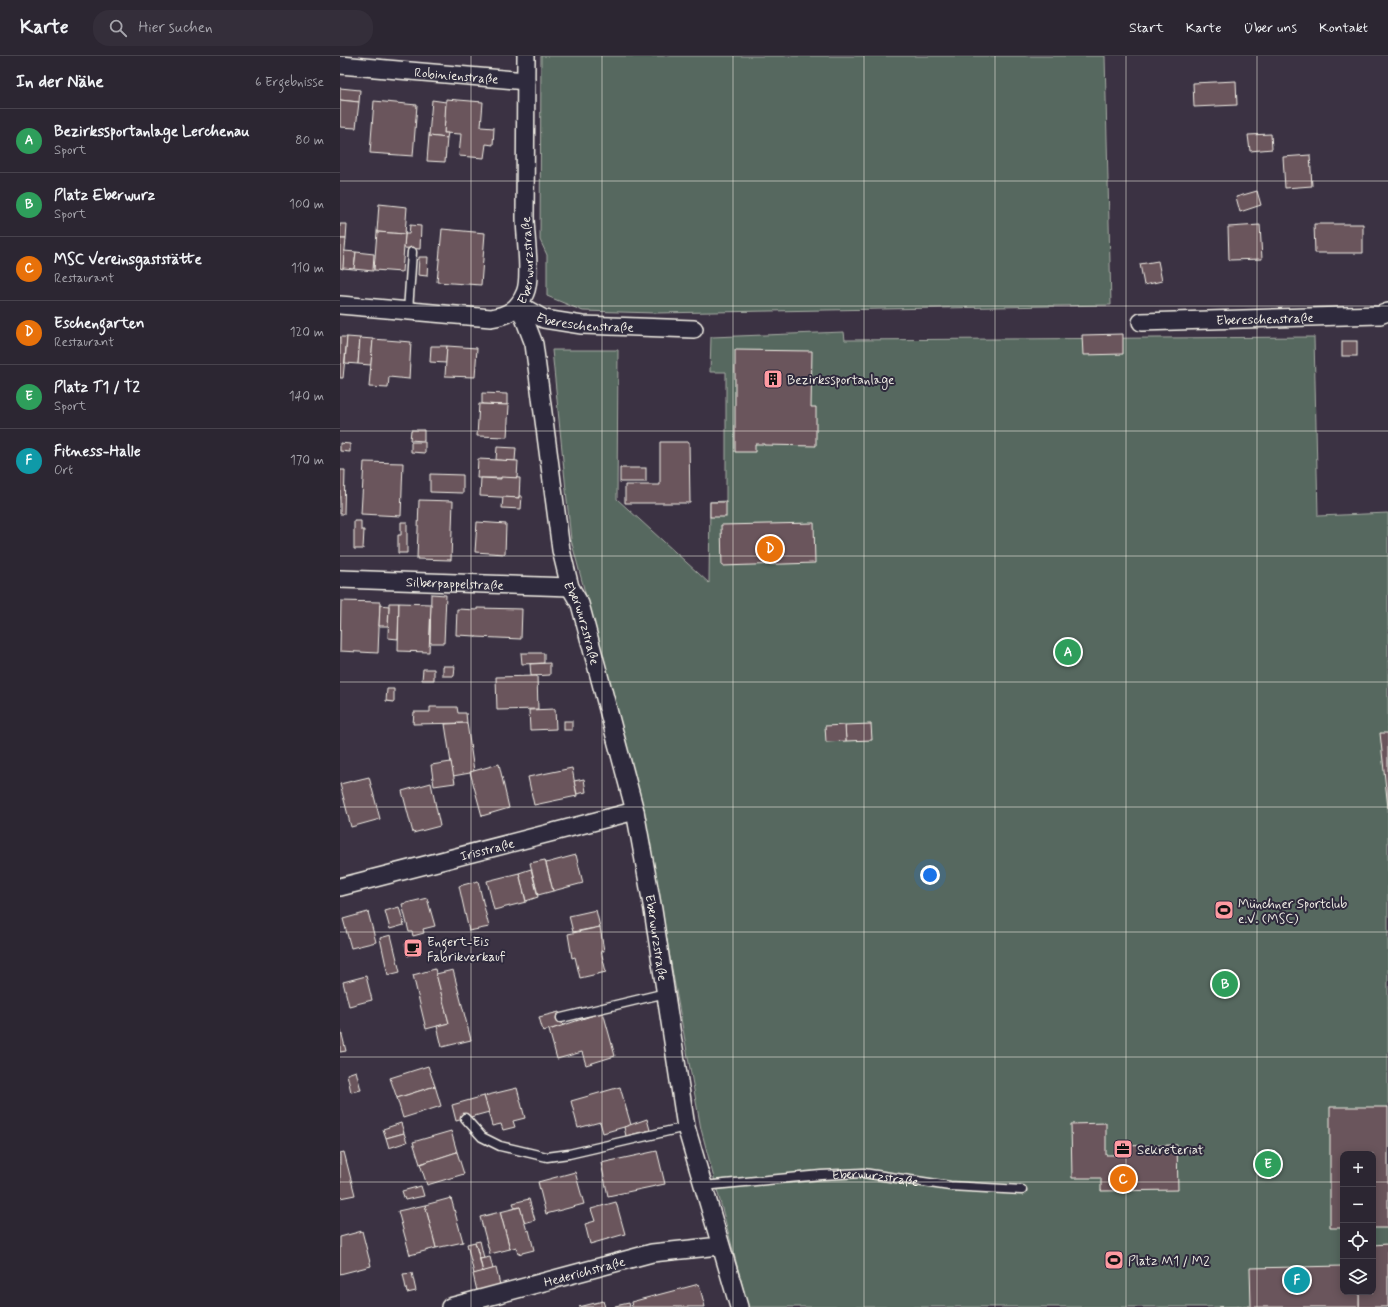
<!DOCTYPE html>
<html lang="de">
<head>
<meta charset="utf-8">
<style>
  body { margin:0; font-family:Mynerve,sans-serif; background:#342e3a; color:#f1f3f6 }
  .controls { position:absolute; right:12px; bottom:12px; display:grid; overflow:hidden; border-radius:8px; box-shadow:0 2px 10px #0003 }
  .controls button { width:36px; height:36px; display:grid; place-items:center; padding:0; border:0; border-bottom:1px solid #48434d; background:#2c2632; color:#f1f3f6; font:20px sans-serif }
  .you { position:absolute; left:590px; top:819px; width:14px; height:14px; margin:-10px; border:3px solid #fff; border-radius:50%; background:#1a73e8; box-shadow:0 0 0 6px #1a73e833 }
  .badge { display:grid; place-items:center; width:26px; height:26px; border-radius:50%; background:#ff9aa2; color:#fff; font-size:13px; font-weight:700 }
  .pin { position:absolute; translate:-50% -50%; border:2px solid #fff; box-shadow:0 1px 4px #0006 }
  .list { margin:0; padding:0; list-style:none }
  h2 { display:flex; justify-content:space-between; align-items:center; height:52px; margin:0; padding:0 16px; font-size:17px }
  h2 small { font-size:13px; font-weight:400; color:#a6a5ac }
  .list li { display:grid; grid-template-columns:26px 1fr auto; gap:12px; align-items:center; box-sizing:border-box; height:64px; padding:0 16px; border-top:1px solid #48434d }
  .list b { display:block; font-size:15px; white-space:nowrap }
  .list p { margin:0; font-size:13px; white-space:nowrap; color:#a6a5ac }
  .list em { font-size:13px; font-style:normal; color:#a6a5ac }
  .icon { flex:none; width:22px; height:22px; fill:none; stroke:currentColor; stroke-width:2; stroke-linecap:round; stroke-linejoin:round }
  .map { position:relative; flex:none; width:1048px; height:1251px; overflow:hidden }
  header { display:flex; align-items:center; gap:24px; box-sizing:border-box; height:56px; padding:0 20px; background:#2c2632; border-bottom:1px solid #48434d }
  header strong { font-size:19px }
  nav { display:flex; gap:22px; margin-inline-start:auto; font-size:14px }
  .search { width:280px; height:36px; background:#342e3a; display:flex; align-items:center; gap:10px; box-sizing:border-box; padding:0 14px; border-radius:16px; color:#a6a5ac; font-size:15px }
  main { display:flex }
  aside { flex:1; background:#2c2632 }
  .map>svg:first-child { display:block }
</style>
</head>
<body>
<header>
<strong>Karte</strong>
<div class="search"><svg class="icon" aria-label="search" viewBox="0 0 24 24"><circle cx="10" cy="10" r="6"/><path d="M15 15l6 6"/></svg>Hier suchen</div>
<nav><a>Start</a><a>Karte</a><a>Über uns</a><a>Kontakt</a></nav>
</header>
<main>
<aside>
<h2>In der Nähe<small>6 Ergebnisse</small></h2>
<ul class="list">
<li><span class="badge" style="background:#2e9e5b">A</span><div><b>Bezirkssportanlage Lerchenau</b><p>Sport</p></div><em>80 m</em></li>
<li><span class="badge" style="background:#2e9e5b">B</span><div><b>Platz Eberwurz</b><p>Sport</p></div><em>100 m</em></li>
<li><span class="badge" style="background:#e8710a">C</span><div><b>MSC Vereinsgaststätte</b><p>Restaurant</p></div><em>110 m</em></li>
<li><span class="badge" style="background:#e8710a">D</span><div><b>Eschengarten</b><p>Restaurant</p></div><em>120 m</em></li>
<li><span class="badge" style="background:#2e9e5b">E</span><div><b>Platz T1 / T2</b><p>Sport</p></div><em>140 m</em></li>
<li><span class="badge" style="background:#0f9aa8">F</span><div><b>Fitness-Halle</b><p>Ort</p></div><em>170 m</em></li>
</ul>
</aside>
<div class="map">
<svg width="1048" height="1251" viewBox="0 0 1048 1251">
  <rect width="100%" height="100%" fill="#3b3243"/>
  <filter id="ink" filterUnits="userSpaceOnUse"><feTurbulence type="fractalNoise" baseFrequency=".025" numOctaves="2"/><feDisplacementMap in="SourceGraphic" scale="8" xChannelSelector="R" yChannelSelector="G"/><feConvolveMatrix kernelMatrix="1 2 1 2 8 2 1 2 1" color-interpolation-filters="sRGB"/></filter>
  <g filter="url(#ink)">
    <g fill="#57685f" stroke="#a6aca4" fill-rule="evenodd">
      <path d="M201 0H765L771 249 316 257 243 255 207 240V199L200 184Z"/>
      <path d="M504 276 505 284 974 281 978 460 1048 457V1251H408L361 1073 304 758 231 484 212 294H278L277 443 369 527 370 446 386 445V316H370L371 281ZM1003 1098H1033V1236H1003Z"/>
    </g>
    <g fill="#6b545c" stroke="#f4f1e8">
      <path d="M896 25 897 49 854 51 853 27Z"/>
      <path d="M0 32 20 34 19 46 0 44Z"/>
      <path d="M106 43 143 46 141 71 154 72 153 89 146 88 144 102 119 100 121 78 104 77Z"/>
      <path d="M0 44 19 46 16 72 0 71Z"/>
      <path d="M92 44 106 46 104 77H108L107 82 89 80Z"/>
      <path d="M34 45 77 49 73 100 30 97Z"/>
      <path d="M931 78 932 93 910 95 908 79Z"/>
      <path d="M89 80 107 82 105 106 87 105Z"/>
      <path d="M970 99 972 130 945 132 943 101Z"/>
      <path d="M917 135 921 149 900 156 896 141Z"/>
      <path d="M39 148 67 151 65 178 37 176Z"/>
      <path d="M0 168H7L6 183H0Z"/>
      <path d="M974 168H1023V197H975Z"/>
      <path d="M70 169 81 170 80 193 64 192 65 178H69Z"/>
      <path d="M920 169 922 203 889 204 888 171Z"/>
      <path d="M102 173 145 177 141 229 97 226Z"/>
      <path d="M37 176 65 178 62 216 34 214Z"/>
      <path d="M0 183H6L3 213 0 212Z"/>
      <path d="M4 195 16 196 14 213 3 212Z"/>
      <path d="M16 196 34 198 33 215 14 213Z"/>
      <path d="M79 201H88L87 220 78 219Z"/>
      <path d="M818 205 822 225 804 229 800 208Z"/>
      <path d="M783 278V298L743 299 742 279Z"/>
      <path d="M0 281H7L3 322H0Z"/>
      <path d="M7 281 20 282 18 308 5 307Z"/>
      <path d="M20 282 33 283 31 309 18 308Z"/>
      <path d="M33 283 71 286 69 323 49 321 48 332 29 331Z"/>
      <rect x="1002" y="285" width="15" height="15"/>
      <path d="M91 290H107L106 307 90 306Z"/>
      <path d="M107 290 137 292 135 321 105 320Z"/>
      <path d="M395 294 472 295 471 351H476V390L424 389V388H415V396H395Z"/>
      <path d="M142 337 167 338V349L142 348Z"/>
      <path d="M139 348 169 349 167 381 137 380Z"/>
      <path d="M71 374H84V385L70 384Z"/>
      <path d="M71 386H85V397L71 396Z"/>
      <path d="M320 386H349L350 447H285V429H320Z"/>
      <path d="M0 387 10 388V396L0 395Z"/>
      <path d="M157 391 176 392 175 405 156 404Z"/>
      <path d="M138 403 178 405 177 422H137Z"/>
      <path d="M24 406 63 407 61 460 21 458Z"/>
      <rect x="280" y="412" width="26" height="14"/>
      <path d="M0 414H5L4 458H0Z"/>
      <path d="M90 418 123 419V437L90 436Z"/>
      <path d="M161 421 180 422 179 442 140 440 141 422 161 423Z"/>
      <path d="M179 440H182L181 453 162 452 163 441 179 442Z"/>
      <path d="M79 444 113 445 111 504 77 503Z"/>
      <rect x="370" y="446" width="16" height="15"/>
      <path d="M14 465H21V474H24L23 493H14Z"/>
      <path d="M61 466H67V497H58V479H61Z"/>
      <path d="M137 466 166 468 165 498 135 496Z"/>
      <path d="M474 467 475 507 382 510 381 469Z"/>
      <path d="M91 538 106 539 104 587H90Z"/>
      <path d="M1 545 40 546 38 597 0 595Z"/>
      <path d="M49 547H59L58 583 48 582Z"/>
      <path d="M59 547 91 548 89 596 58 595Z"/>
      <path d="M40 549 49 550 48 570H39Z"/>
      <path d="M137 552 182 553 181 583 136 581V580L116 579 117 553 137 554Z"/>
      <path d="M181 597H204V607L182 608Z"/>
      <path d="M210 607V619L191 620 190 608Z"/>
      <path d="M103 610H115L114 620H103Z"/>
      <path d="M83 613H94V624H82Z"/>
      <path d="M197 620 198 653 157 654 156 621Z"/>
      <path d="M47 633H54V646L46 645Z"/>
      <path d="M90 651H117L118 657H126L127 667 73 668 74 656H90Z"/>
      <path d="M215 653 216 673 190 674 189 654Z"/>
      <rect x="224" y="665" width="8" height="9"/>
      <path d="M127 667 134 715 130 717 113 720 105 668Z"/>
      <path d="M531 668 532 684 506 685 505 669Z"/>
      <path d="M505 669 506 685 486 686 485 670Z"/>
      <path d="M1040 677H1048V752Z"/>
      <path d="M111 706 115 727 94 730 91 709Z"/>
      <path d="M159 708 169 752 142 760 130 716Z"/>
      <path d="M232 712 237 740 194 749 188 721Z"/>
      <path d="M29 721 40 763 11 771 0 728Z"/>
      <path d="M244 723 246 736 237 738 234 725Z"/>
      <path d="M91 727 100 770 73 777 62 735Z"/>
      <path d="M236 799 243 827 213 835 206 807Z"/>
      <path d="M205 804 213 835 198 839 190 807Z"/>
      <path d="M191 813 198 841 186 845 179 817Z"/>
      <path d="M179 817 186 846 154 854 147 825Z"/>
      <path d="M138 825 149 871 129 875 119 830Z"/>
      <path d="M87 842 95 870 83 873 84 877 73 880 72 876H69L62 848Z"/>
      <path d="M59 851 64 869 50 873 45 855Z"/>
      <path d="M256 854 260 871 233 876 229 860Z"/>
      <path d="M28 856 36 886 11 892 3 863Z"/>
      <path d="M260 871 264 895H261L266 916 240 922 235 901 232 902 228 878Z"/>
      <path d="M51 879 60 916 48 919 40 882Z"/>
      <path d="M77 885 81 896 68 900 65 888Z"/>
      <path d="M95 913 109 967 86 973 73 919Z"/>
      <path d="M113 914 131 984 102 991 97 970 109 967 96 918Z"/>
      <path d="M26 920 32 944 9 950 3 926Z"/>
      <path d="M219 956 223 970 203 975 199 961Z"/>
      <path d="M263 956 275 1000 246 1009 242 996 217 1003 209 974Z"/>
      <path d="M0 971 6 995 0 996Z"/>
      <path d="M88 1010 95 1030 57 1042 50 1022Z"/>
      <path d="M16 1015 21 1034 11 1036 7 1018Z"/>
      <path d="M95 1030 101 1050 63 1062 57 1042Z"/>
      <path d="M280 1031 291 1069 263 1077 260 1066 238 1072 231 1045Z"/>
      <path d="M177 1032 185 1062 173 1065 175 1071 163 1074 161 1068 152 1070 144 1040Z"/>
      <path d="M144 1040 149 1056 116 1065 112 1049Z"/>
      <path d="M990 1051H1048V1172H1033V1098H1003V1172H990Z"/>
      <path d="M307 1063 310 1074 286 1080 284 1071Z"/>
      <path d="M61 1067 64 1077 46 1082 43 1073Z"/>
      <path d="M766 1067V1099H776V1090L837 1089 838 1134 761 1135V1122H732L731 1068Z"/>
      <path d="M111 1075 117 1096 80 1108 73 1086Z"/>
      <path d="M64 1077 67 1086 49 1092 46 1082Z"/>
      <path d="M317 1095 325 1128 268 1140 261 1107Z"/>
      <path d="M4 1096 15 1139 0 1142V1097Z"/>
      <path d="M117 1096 124 1118 87 1129 80 1108Z"/>
      <path d="M235 1116 244 1148 206 1158 198 1126Z"/>
      <path d="M81 1130 84 1140 65 1144 62 1135Z"/>
      <path d="M111 1142 123 1186 96 1192 85 1149Z"/>
      <path d="M189 1143 195 1164 184 1167 180 1151 175 1152 173 1147Z"/>
      <path d="M276 1146 285 1178 250 1188 245 1168 255 1165 251 1153Z"/>
      <path d="M85 1149 96 1192 70 1199 58 1155Z"/>
      <path d="M180 1151 187 1175 189 1174 194 1194 178 1198 176 1191 170 1193 160 1156Z"/>
      <path d="M160 1156 170 1193 150 1198 140 1161Z"/>
      <path d="M22 1175 31 1210 0 1218V1181Z"/>
      <path d="M140 1185 144 1202 140 1203 135 1186Z"/>
      <path d="M135 1186 143 1216 134 1218 127 1188Z"/>
      <path d="M1048 1188V1251H1019V1236H1033V1189Z"/>
      <path d="M150 1201 153 1213 143 1216 140 1203Z"/>
      <path d="M1003 1210V1236H1019V1251H879L911 1250 910 1212Z"/>
      <path d="M156 1212 160 1229 137 1235 133 1218Z"/>
      <path d="M72 1217 76 1235 67 1237 63 1218Z"/>
      <path d="M359 1228 365 1251H292L291 1246Z"/>
      <path d="M263 1245 265 1251H239Z"/>
      <path d="M289 1247 290 1251H275V1250Z"/>
    </g>
    <g fill="none" stroke-linecap="round" stroke-linejoin="round">
      <defs>
        <g id="lane">
          <path d="M68 255 72 196"/>
          <path d="M221 962 326 937"/>
          <path d="M125 1062 142 1081 160 1090 207 1101 229 1098 346 1071"/>
          <path id="s1" d="M363 1130 481 1119 523 1117 610 1130 682 1134"/>
        </g>
        <g id="street">
          <path id="s2" d="M0 9 186 25"/>
          <path id="s3" d="M0 249 151 262C168 259 178 254 185 237 192 222 185 180 185 161 185 108 186 54 186 0"/>
          <path id="s4" d="M179 249 194 288 221 494 230 531 240 548 295 755 313 854 346 1071 399 1251"/>
          <path id="s5" d="M179 249 204 263 242 269 354 273"/>
          <path id="s6" d="M801 266 1040 259 1048 256"/>
          <path id="s7" d="M0 523 230 531"/>
          <path id="s8" d="M0 831 295 755"/>
          <path id="s9" d="M110 1251 312 1197 380 1190"/>
        </g>
      </defs>
      <use href="#lane" stroke="#f4f1e8" stroke-width="11"/>
      <use href="#street" stroke="#f4f1e8" stroke-width="20"/>
      <use href="#lane" stroke="#2f2a3d" stroke-width="8"/>
      <use href="#street" stroke="#2f2a3d" stroke-width="17"/>
    </g>
  </g>
  <path fill="none" stroke="#f4f1e8" stroke-width="1" stroke-opacity="0.55" d="M131 0V1251M262 0V1251M393 0V1251M524 0V1251M655 0V1251M786 0V1251M917 0V1251M0 125H1048M0 250H1048M0 375H1048M0 500H1048M0 626H1048M0 751H1048M0 876H1048M0 1001H1048M0 1126H1003M1033 1126H1048"/>
  <defs>
    <symbol id="building-square" viewBox="-11 -11 22 22"><rect x="-9" y="-9" width="18" height="18" rx="4" fill="#ff9aa2" stroke="#2f2a3d"/><path d="M-4-6H4V6H1V3H-1V6H-4ZM-2.5-4.3h1.7v1.8h-1.7ZM.8-4.3h1.7v1.8H.8ZM-2.5-1h1.7V.8h-1.7ZM.8-1h1.7V.8H.8Z" fill="#111"/></symbol>
    <symbol id="stadium-square" viewBox="-11 -11 22 22"><rect x="-9" y="-9" width="18" height="18" rx="4" fill="#ff9aa2" stroke="#2f2a3d"/><path d="M0-5a6.5 5 0 1 0 0 10a6.5 5 0 1 0 0-10ZM-3.5-1.8h7v3.6h-7Z" fill="#111"/></symbol>
    <symbol id="cafe-square" viewBox="-11 -11 22 22"><rect x="-9" y="-9" width="18" height="18" rx="4" fill="#ff9aa2" stroke="#2f2a3d"/><path d="M-5.5-4.5H6V0H3Q3 3.5 0 3.5H-2.5Q-5.5 3.5-5.5 0ZM3-3.2v2h1.7v-2ZM-6 4.5H4V6H-6Z" fill="#111"/></symbol>
    <symbol id="office-square" viewBox="-11 -11 22 22"><rect x="-9" y="-9" width="18" height="18" rx="4" fill="#ff9aa2" stroke="#2f2a3d"/><path d="M-6-3h4V-5.5h4V-3h4V5H-6ZM-1-4.5V-3h2v-1.5ZM-6 0V1H6V0Z" fill="#111"/></symbol>
  </defs>
  <g fill-rule="evenodd">
    <use href="#building-square" x="422" y="312" width="22" height="22"/>
    <use href="#stadium-square" x="873" y="843" width="22" height="22"/>
    <use href="#cafe-square" x="62" y="881" width="22" height="22"/>
    <use href="#office-square" x="772" y="1082" width="22" height="22"/>
    <use href="#stadium-square" x="763" y="1193" width="22" height="22"/>
  </g>
  <g text-anchor="middle" stroke-width="4" stroke-linejoin="round" paint-order="stroke">
    <g font-size="13" fill="#f4f1e8" stroke="#2f2a3d">
      <text dy="5" stroke="none"><textPath href="#s2" startOffset="117">Robinienstraße</textPath></text>
      <text dy="5" stroke="none"><textPath href="#s3" startOffset="229">Eberwurzstraße</textPath></text>
      <text dy="5" stroke="none"><textPath href="#s6" startOffset="124">Ebereschenstraße</textPath></text>
      <text dy="5" stroke="none"><textPath href="#s5" startOffset="70">Ebereschenstraße</textPath></text>
      <text dy="5" stroke="none"><textPath href="#s7" startOffset="115">Silberpappelstraße</textPath></text>
      <text dy="5" stroke="none"><textPath href="#s4" startOffset="326">Eberwurzstraße</textPath></text>
      <text dy="5" stroke="none"><textPath href="#s8" startOffset="152">Irisstraße</textPath></text>
      <text dy="5" stroke="none"><textPath href="#s4" startOffset="650">Eberwurzstraße</textPath></text>
      <text dy="5" stroke="none"><textPath href="#s1" startOffset="173">Eberwurzstraße</textPath></text>
      <text dy="5" stroke="none"><textPath href="#s9" startOffset="139">Hederichstraße</textPath></text>
    </g>
    <g font-size="13" fill="#f4f1e8" stroke="#2f2a3d" text-anchor="start">
      <text x="447" y="328">Bezirkssportanlage</text>
      <text x="898" y="852">Münchner Sportclub<tspan x="898" dy="15">e.V. (MSC)</tspan></text>
      <text x="87" y="890">Engert-Eis<tspan x="87" dy="15">Fabrikverkauf</tspan></text>
      <text x="797" y="1098">Sekreteriat</text>
      <text x="788" y="1209">Platz M1 / M2</text>
    </g>
  </g>
</svg>
<div class="controls">
<button>+</button>
<button>−</button>
<button><svg class="icon" aria-label="locate" viewBox="0 0 24 24"><circle cx="12" cy="12" r="6"/><path d="M12 2v4M12 18v4M2 12h4M18 12h4"/></svg></button>
<button><svg class="icon" aria-label="layers" viewBox="0 0 24 24"><path d="M12 4l9 5-9 5-9-5zM3 14l9 5 9-5"/></svg></button>
</div>
<div class="you"></div>
<div class="pin badge" style="left:728px;top:596px;background:#2e9e5b">A</div>
<div class="pin badge" style="left:885px;top:928px;background:#2e9e5b">B</div>
<div class="pin badge" style="left:783px;top:1123px;background:#e8710a">C</div>
<div class="pin badge" style="left:430px;top:493px;background:#e8710a">D</div>
<div class="pin badge" style="left:928px;top:1108px;background:#2e9e5b">E</div>
<div class="pin badge" style="left:957px;top:1224px;background:#0f9aa8">F</div>
</div>
</main>
</body>
</html>
